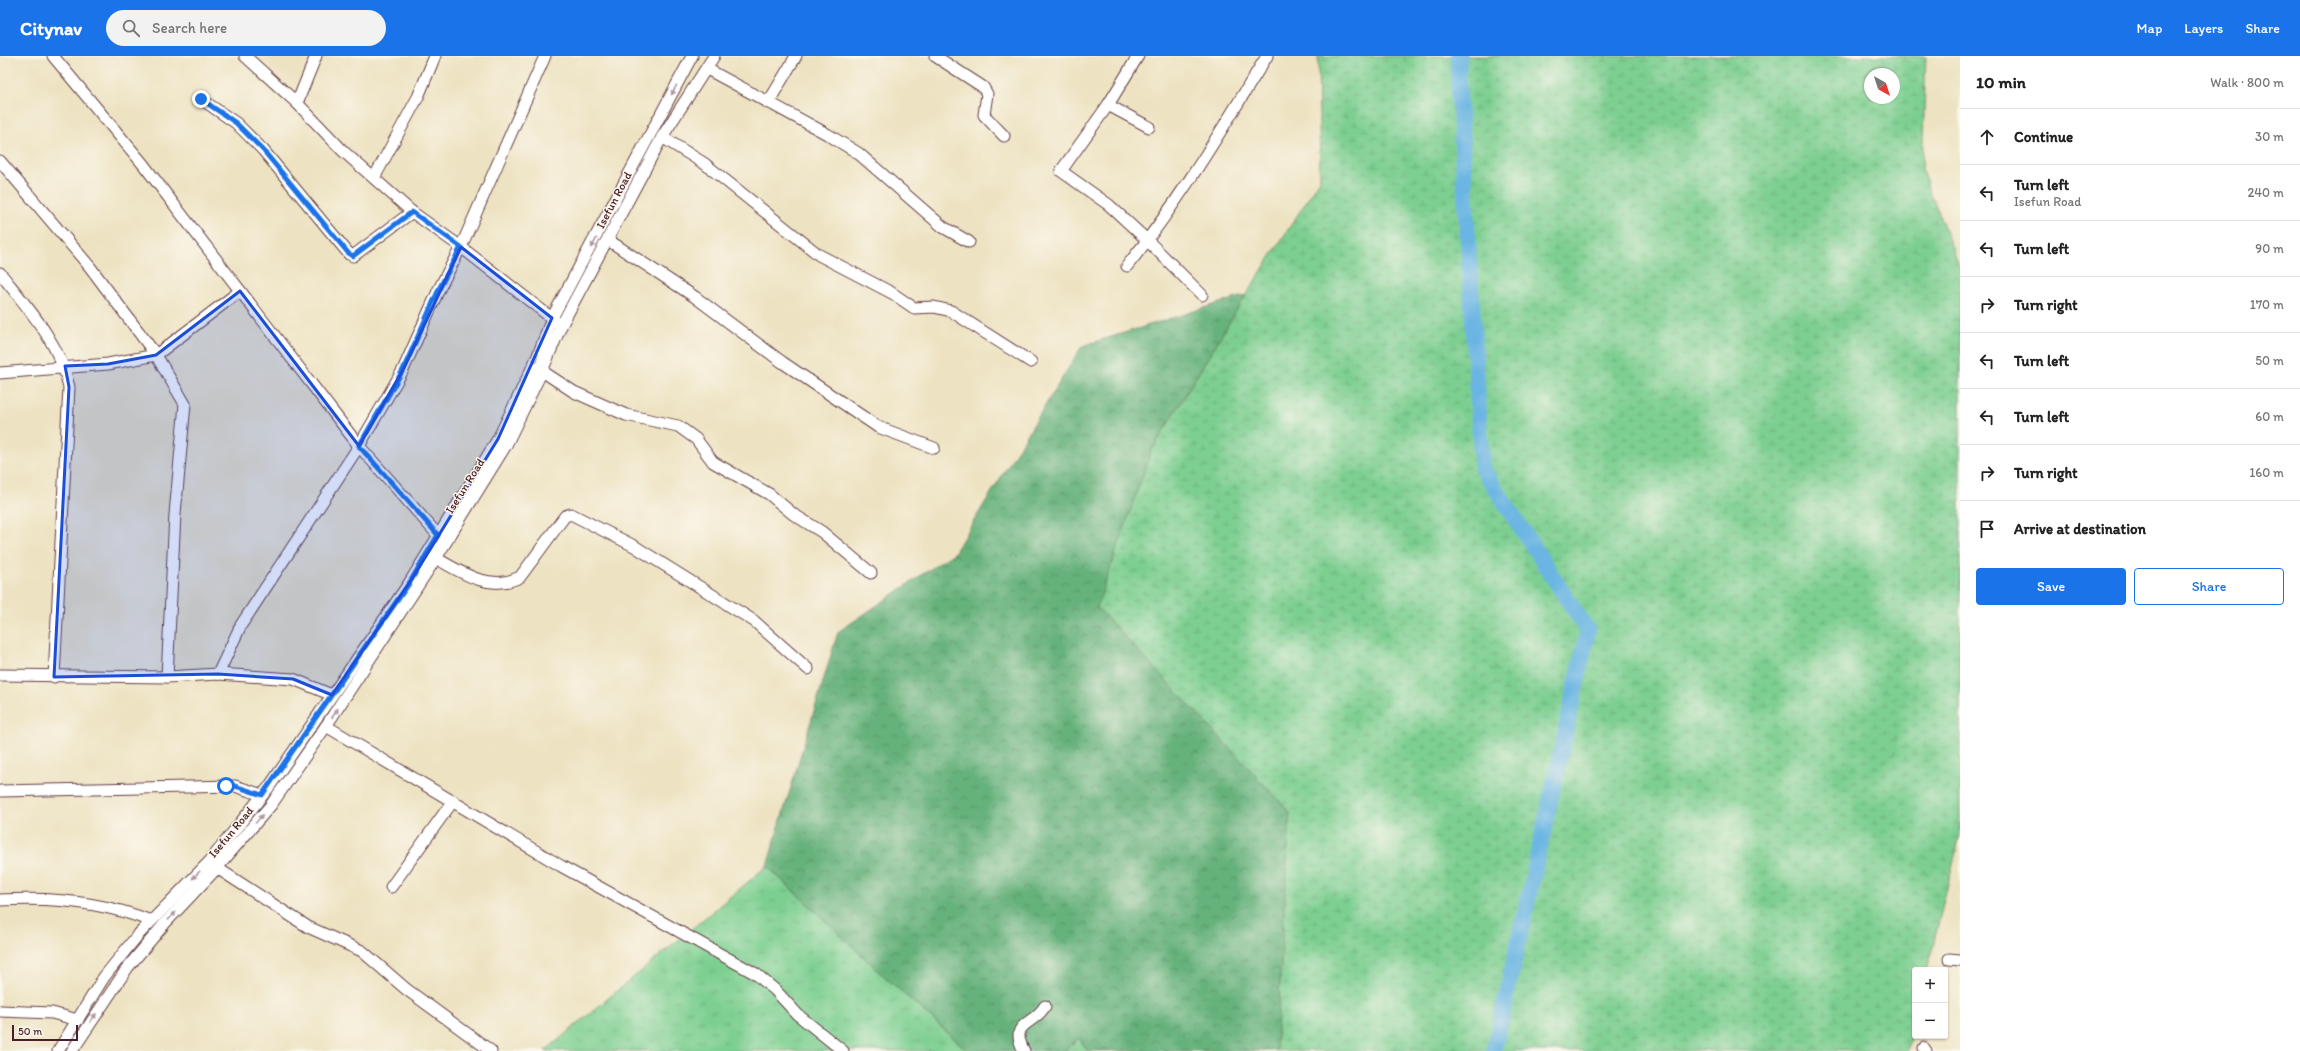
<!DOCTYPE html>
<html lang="en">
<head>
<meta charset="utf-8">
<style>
  body { margin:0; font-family:Itim,sans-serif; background:#f2f2f2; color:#222 }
  .controls { position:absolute; right:12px; bottom:12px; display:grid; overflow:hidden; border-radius:4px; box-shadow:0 1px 3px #0004 }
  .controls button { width:36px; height:36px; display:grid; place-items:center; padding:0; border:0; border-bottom:1px solid #e0e0e0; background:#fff; color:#222; font:20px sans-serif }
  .compass { position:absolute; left:1864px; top:12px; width:36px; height:36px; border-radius:50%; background:#fff; box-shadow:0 1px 3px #0004; rotate:141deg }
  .scale { position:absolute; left:12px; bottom:10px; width:66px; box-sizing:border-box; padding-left:4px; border:2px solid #4a1f2b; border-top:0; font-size:11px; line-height:14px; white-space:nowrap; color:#4a1f2b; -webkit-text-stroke:3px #fbf7ec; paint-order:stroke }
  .stop { position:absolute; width:12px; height:12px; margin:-9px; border:3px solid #1a73e8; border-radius:50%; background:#fff }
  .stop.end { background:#1a73e8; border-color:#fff; box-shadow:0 1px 4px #0008 }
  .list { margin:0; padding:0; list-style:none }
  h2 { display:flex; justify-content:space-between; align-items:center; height:52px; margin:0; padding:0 16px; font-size:17px }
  h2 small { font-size:13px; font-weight:400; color:#767676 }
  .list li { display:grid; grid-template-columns:26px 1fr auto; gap:12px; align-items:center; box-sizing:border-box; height:56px; padding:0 16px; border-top:1px solid #e0e0e0 }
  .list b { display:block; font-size:15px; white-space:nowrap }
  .list p { margin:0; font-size:13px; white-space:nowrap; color:#767676 }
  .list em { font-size:13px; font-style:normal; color:#767676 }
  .actions { display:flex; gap:8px; padding:12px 16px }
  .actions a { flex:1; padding:9px 0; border:1px solid #1a73e8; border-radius:4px; text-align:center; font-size:14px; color:#1a73e8 }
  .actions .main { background:#1a73e8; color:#fff }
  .icon { flex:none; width:22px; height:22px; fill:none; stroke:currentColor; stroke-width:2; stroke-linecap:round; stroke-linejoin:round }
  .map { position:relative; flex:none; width:1960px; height:995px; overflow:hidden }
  header { display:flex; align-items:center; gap:24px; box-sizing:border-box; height:56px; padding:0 20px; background:#1a73e8; color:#fff }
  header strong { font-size:19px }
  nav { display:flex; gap:22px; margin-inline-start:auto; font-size:14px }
  .search { width:280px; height:36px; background:#f2f2f2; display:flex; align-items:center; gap:10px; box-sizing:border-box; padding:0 14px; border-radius:22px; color:#767676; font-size:15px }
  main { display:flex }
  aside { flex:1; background:#fff }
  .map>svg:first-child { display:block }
</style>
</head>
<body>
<header>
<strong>Citynav</strong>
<div class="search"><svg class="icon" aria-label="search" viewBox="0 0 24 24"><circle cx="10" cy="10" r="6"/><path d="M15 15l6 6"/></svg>Search here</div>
<nav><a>Map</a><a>Layers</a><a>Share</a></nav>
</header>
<main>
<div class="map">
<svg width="1960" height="995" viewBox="0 0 1960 995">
  <defs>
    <pattern id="grass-tufts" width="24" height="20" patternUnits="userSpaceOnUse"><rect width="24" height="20" fill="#7dcf91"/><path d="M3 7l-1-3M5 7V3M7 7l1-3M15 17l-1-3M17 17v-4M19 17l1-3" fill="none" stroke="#6eb17d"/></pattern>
    <pattern id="forest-crowns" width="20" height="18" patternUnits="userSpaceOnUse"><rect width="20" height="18" fill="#66b27b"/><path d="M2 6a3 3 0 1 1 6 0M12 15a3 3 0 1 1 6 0" fill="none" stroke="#569065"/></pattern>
    <pattern id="wetland-marsh" width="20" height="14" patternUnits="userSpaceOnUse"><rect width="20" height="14" fill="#7dcf91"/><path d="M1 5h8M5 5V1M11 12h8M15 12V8" fill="none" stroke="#6eb17d"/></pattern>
  </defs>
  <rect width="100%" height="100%" fill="#fbf7ec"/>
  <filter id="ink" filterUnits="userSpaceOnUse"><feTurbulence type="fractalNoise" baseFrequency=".025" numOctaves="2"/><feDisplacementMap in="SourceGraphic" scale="8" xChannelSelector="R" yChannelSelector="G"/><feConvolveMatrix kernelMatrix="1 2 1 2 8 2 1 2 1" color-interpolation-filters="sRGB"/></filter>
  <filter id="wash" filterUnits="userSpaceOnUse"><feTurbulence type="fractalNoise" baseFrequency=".012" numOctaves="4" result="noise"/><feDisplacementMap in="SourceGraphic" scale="16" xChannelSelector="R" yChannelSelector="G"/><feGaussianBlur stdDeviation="0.9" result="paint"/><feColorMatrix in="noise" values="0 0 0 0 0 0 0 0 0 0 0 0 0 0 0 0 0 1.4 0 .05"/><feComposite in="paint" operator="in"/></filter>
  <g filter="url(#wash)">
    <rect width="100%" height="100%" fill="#ede2c1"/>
    <g fill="url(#grass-tufts)" stroke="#64775e">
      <path d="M767 810 884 920 968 995H545Z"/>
      <path d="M1079 982 1088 995H1064Z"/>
    </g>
    <path fill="url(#forest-crowns)" stroke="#586853" d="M1246 239 1151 396 1097 551 1290 756 1276 995H1088L1079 982 1064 995H968L884 920 767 810 838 576 954 497 1082 290Z"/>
    <path fill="url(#wetland-marsh)" stroke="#64775e" fill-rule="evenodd" d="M1318 0H1926L1922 115 1960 212V779L1927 914H1915V965L1908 995H1276L1290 756 1097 551 1151 396 1246 239 1320 124ZM1870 18H1894V42H1870Z"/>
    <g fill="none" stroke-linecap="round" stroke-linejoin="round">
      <path stroke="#6ab5e3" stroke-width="16" d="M1459 0 1458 22 1482 412 1588 575 1494 995"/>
    </g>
  </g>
  <g filter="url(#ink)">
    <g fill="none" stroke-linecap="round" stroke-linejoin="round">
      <defs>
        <g id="minor">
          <path d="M53 0 143 108 359 390 438 479"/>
          <path d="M245 0 297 47 343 95 412 156 461 191 558 267"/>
          <path d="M935 0 983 31 987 38 984 59 1004 80"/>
          <path d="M1138 0 1108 49 1061 115 1109 149 1148 185 1202 239"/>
          <path d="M707 13 827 78 858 97 943 171 969 186"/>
          <path d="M201 43 236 67 263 94 349 198 353 200 357 197 412 156"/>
          <path d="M297 47 316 0"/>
          <path d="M768 47 796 0"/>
          <path d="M1108 49 1149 71"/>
          <path d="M662 81 705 108 819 199 892 237 914 252 934 251 951 255 1031 306"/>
          <path d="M0 105 90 211 156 299 185 348 175 458 167 621"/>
          <path d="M374 122 418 41 435 0"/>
          <path d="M608 184 695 241 782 306 878 371 934 392"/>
          <path d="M1127 210C1180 145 1223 71 1267 0"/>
          <path d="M0 217C27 251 60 287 69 331L54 621"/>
          <path d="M542 315 574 336 626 359 678 370 696 383 713 406 769 438 793 458 822 476 871 517"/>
          <path d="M0 317 108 308 156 299 240 235"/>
          <path d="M436 502C462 517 490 536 520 521L565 460 571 458 634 490 754 565 808 613"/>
          <path d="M218 618 241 569 359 390 403 314 439 233 461 191 545 0"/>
          <path d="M0 619 167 621 218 618 293 623 332 639"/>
          <path d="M326 670 561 810 756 918 775 934 798 959 843 995"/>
          <path d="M0 735 235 730 262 739"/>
          <path d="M217 812 308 871 362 895 406 933 491 995"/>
          <path d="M391 831 453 745"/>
          <path d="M0 844C51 841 104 846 151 865"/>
          <path d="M1949 903 1960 904"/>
          <path d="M0 955 52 957 78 964"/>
          <path d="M1924 992 1926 995"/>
          <path d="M58 995 104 921 137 880 210 805 269 731 410 526 498 383 537 302 552 262 692 0"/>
          <path d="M72 995 128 911 166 866 217 812 271 749 326 670 436 502 506 389 542 315 561 270 662 81 714 0"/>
          <path d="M1024 995C1008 965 1034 970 1045 950"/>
        </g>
      </defs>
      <use href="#minor" stroke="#623c42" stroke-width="13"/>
      <use href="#minor" stroke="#fff" stroke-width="11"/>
    </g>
    <defs><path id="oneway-solid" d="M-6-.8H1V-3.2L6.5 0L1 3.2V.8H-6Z"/></defs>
    <g fill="#ae9aa0">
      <use href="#oneway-solid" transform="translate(674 34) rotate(118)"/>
      <use href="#oneway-solid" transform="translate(594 187) rotate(119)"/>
      <use href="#oneway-solid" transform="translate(536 303) rotate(114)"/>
      <use href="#oneway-solid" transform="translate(335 657) rotate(-56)"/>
      <use href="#oneway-solid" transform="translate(259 763) rotate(-50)"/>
      <use href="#oneway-solid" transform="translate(196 819) rotate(134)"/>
      <use href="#oneway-solid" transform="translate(172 860) rotate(-47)"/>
      <use href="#oneway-solid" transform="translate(93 962) rotate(-55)"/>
    </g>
  </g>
  <g fill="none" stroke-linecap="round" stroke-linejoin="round" filter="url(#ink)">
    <path stroke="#1a73e8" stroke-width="5" d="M201 43 236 67 263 94 349 198 353 200 357 197 412 156 461 191 439 233 403 314 359 390 438 479 410 526 262 739 235 730H226"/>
  </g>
  <path fill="#1d4ed8" fill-opacity="0.2" stroke="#1d4ed8" stroke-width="3" stroke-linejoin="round" d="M461 191 552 262 498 383 410 526 332 639 293 623 218 618 54 621 69 331 65 310 108 308 156 299 240 235 359 390 403 314Z"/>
  <g text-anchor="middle" stroke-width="3" stroke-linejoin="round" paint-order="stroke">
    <g font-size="12" fill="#4a1f2b" stroke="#fbf7ec">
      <text transform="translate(614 144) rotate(-62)" y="4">Isefun Road</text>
      <text transform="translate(465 430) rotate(-58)" y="4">Isefun Road</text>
      <text transform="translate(231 776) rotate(-50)" y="4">Isefun Road</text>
    </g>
  </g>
</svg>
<div class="controls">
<button>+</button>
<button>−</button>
</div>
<svg class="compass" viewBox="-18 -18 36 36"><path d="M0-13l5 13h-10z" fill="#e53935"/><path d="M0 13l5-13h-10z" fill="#767676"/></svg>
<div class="scale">50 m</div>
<div class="stop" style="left:226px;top:730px"></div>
<div class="stop end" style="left:201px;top:43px"></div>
</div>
<aside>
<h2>10 min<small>Walk · 800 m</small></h2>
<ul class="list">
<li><svg class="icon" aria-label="ahead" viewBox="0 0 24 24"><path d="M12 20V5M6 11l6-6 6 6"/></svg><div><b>Continue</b></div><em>30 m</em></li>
<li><svg class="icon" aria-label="left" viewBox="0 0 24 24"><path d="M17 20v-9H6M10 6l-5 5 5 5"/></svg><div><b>Turn left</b><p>Isefun Road</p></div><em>240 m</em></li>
<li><svg class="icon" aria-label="left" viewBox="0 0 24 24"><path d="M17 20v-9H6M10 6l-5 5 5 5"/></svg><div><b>Turn left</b></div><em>90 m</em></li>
<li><svg class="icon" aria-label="right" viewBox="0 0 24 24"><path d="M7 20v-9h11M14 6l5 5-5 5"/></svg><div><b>Turn right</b></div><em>170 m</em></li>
<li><svg class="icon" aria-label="left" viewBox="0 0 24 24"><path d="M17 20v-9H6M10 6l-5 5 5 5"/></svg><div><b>Turn left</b></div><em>50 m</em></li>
<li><svg class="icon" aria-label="left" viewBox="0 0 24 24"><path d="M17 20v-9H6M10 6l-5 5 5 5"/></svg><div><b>Turn left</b></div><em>60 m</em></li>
<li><svg class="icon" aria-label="right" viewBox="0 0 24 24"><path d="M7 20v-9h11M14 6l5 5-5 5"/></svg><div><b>Turn right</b></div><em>160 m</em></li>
<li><svg class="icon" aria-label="arrive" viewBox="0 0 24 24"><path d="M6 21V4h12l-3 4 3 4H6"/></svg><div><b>Arrive at destination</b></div></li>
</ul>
<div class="actions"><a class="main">Save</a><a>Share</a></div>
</aside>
</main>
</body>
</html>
